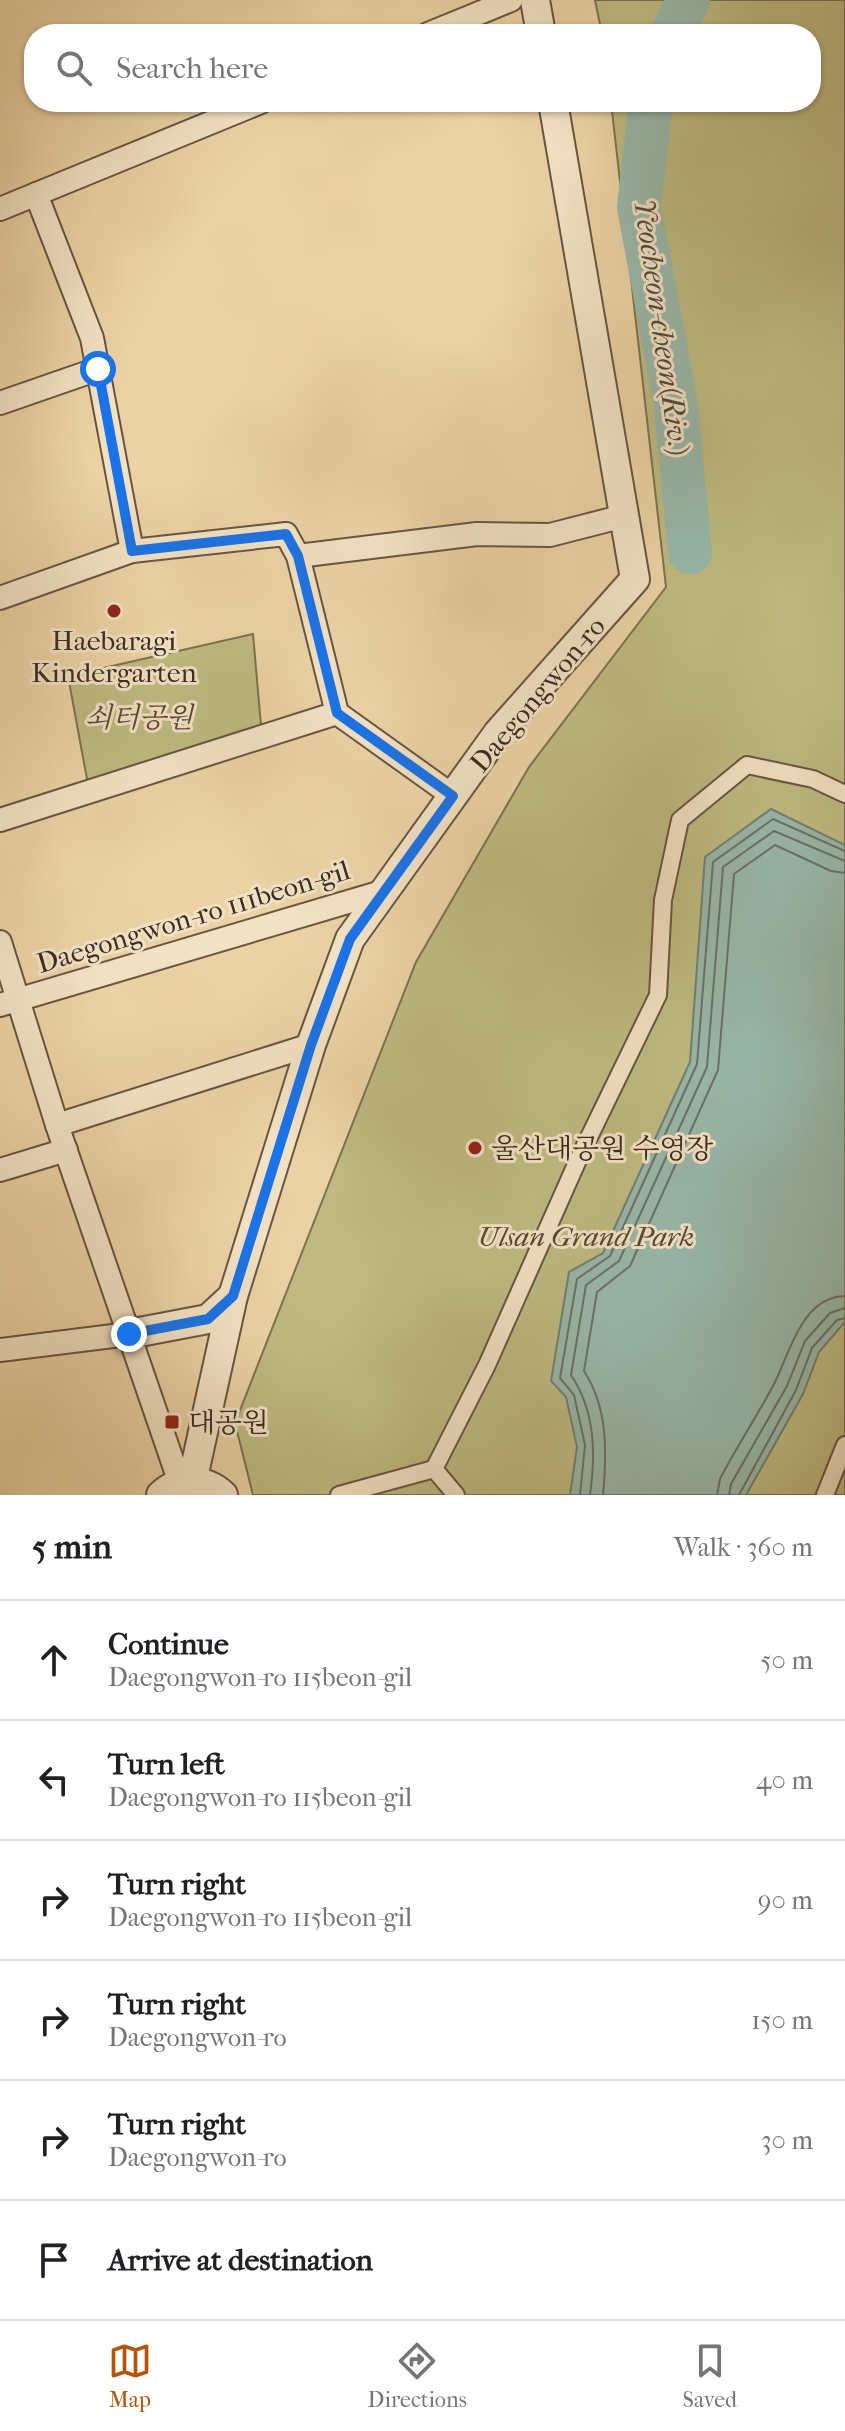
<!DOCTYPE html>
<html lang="en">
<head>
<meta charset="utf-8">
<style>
  body { margin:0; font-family:"IM FELL French Canon","Noto Serif KR",serif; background:#f6f6f6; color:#202124 }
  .stop { position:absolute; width:24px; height:24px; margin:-18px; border:6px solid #1a73e8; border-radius:50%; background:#fff }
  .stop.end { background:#1a73e8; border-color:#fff; box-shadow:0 2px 8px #0008 }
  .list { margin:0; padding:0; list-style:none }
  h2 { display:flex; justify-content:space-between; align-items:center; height:104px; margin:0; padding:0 32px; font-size:34px }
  h2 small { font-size:26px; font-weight:400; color:#757577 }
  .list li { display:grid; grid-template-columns:52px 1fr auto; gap:24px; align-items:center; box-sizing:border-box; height:120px; padding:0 32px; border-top:2px solid #e0e0e0 }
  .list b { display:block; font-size:30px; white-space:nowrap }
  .list p { margin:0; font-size:26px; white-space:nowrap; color:#757577 }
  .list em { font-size:26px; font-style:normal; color:#757577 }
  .icon { flex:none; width:44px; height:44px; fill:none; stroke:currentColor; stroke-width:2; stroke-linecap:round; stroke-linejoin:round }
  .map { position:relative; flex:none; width:845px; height:1495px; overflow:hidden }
  .search { position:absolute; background:#fff; box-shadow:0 2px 6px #0004; left:24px; right:24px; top:24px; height:88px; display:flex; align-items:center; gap:20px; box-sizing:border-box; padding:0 28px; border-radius:32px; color:#757577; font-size:30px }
  .sheet { height:824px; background:#fff }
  nav { display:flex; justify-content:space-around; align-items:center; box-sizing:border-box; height:112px; border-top:2px solid #e0e0e0; background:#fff; font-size:22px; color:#757577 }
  nav a { display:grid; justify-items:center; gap:4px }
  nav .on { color:#b45309 }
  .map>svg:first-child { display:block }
</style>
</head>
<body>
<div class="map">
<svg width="845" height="1495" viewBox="0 0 845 1495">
  <rect width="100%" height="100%" fill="#ebd2a4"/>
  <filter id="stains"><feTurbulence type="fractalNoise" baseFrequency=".0025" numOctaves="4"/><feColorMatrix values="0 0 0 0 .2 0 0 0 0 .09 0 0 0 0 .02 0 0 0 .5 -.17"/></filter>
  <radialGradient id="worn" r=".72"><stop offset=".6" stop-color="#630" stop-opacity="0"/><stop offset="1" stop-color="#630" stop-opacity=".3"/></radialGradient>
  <g fill="#beba81" stroke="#7d7252" stroke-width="2">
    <path d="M595 0H845V1495H253L235 1423 416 962 529 767 666 587 611 102H811V34H602Z"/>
    <path d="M253 634 262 737 89 790 68 676Z"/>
  </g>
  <path fill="#98b7a9" stroke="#737f73" stroke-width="2" d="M771 809 845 845V1322L819 1352 803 1394 746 1495H570L577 1447 566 1397 551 1381 569 1272 603 1253 690 1062 705 857Z"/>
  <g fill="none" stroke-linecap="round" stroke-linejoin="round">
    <g stroke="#6a7166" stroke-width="2">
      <path d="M580 1495 585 1445 574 1395 560 1378 577 1279 610 1256 697 1064 713 862 773 819 845 851"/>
      <path d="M590 1495C596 1452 595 1411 571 1375L586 1285 619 1261 707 1067 723 867 774 831 845 861"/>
      <path d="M603 1495C607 1452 608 1408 584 1371L597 1292 630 1266 718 1070 734 874 775 845 831 871 845 873"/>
      <path d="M717 1495 720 1479C737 1446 758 1415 775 1382 790 1352 802 1297 845 1296"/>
      <path d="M729 1495 731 1484 787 1386 805 1341 830 1313 845 1308"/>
      <path d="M739 1495 796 1390 812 1348 837 1320 845 1318"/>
    </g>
    <g stroke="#98b7a9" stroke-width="44">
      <path d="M673 34 688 0"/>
      <path d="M651 102 639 207 676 406 690 552"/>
    </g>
    <defs>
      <g id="pedestrian">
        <path d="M434 1469 487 1365 578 1160 658 995 663 900 680 820 747 765 813 779 845 794"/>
        <path d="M339 1495 434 1469 456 1495"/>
        <path d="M825 1495 845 1445"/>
      </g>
      <g id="minor">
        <path d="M428 34 511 0"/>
        <path d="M36 194 92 338 132 551"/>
        <path d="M0 209 261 102"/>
        <path d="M0 403 98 369"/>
        <path d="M298 556 477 534 550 535 624 516"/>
        <path d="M0 598 132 551 286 534 298 556 337 713 453 796"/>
        <path d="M0 820 337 713"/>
        <path d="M0 942 57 1125 180 1483"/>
        <path d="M0 1005 385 891"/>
        <path d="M57 1125 311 1045"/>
        <path d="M0 1170 66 1150"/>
        <path d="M0 1350 129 1334"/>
      </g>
      <g id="tertiary">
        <path d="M535 0 541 34"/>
        <path d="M129 1334 208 1319 233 1296"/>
        <path d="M192 1482 233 1296 311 1045 350 939 498 733 635 579 553 102"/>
        <path d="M161 1495C179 1478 205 1478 223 1495"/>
      </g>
    </defs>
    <use href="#pedestrian" stroke="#685542" stroke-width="20"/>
    <use href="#minor" stroke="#685542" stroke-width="26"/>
    <use href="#tertiary" stroke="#685542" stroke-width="32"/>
    <use href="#pedestrian" stroke="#f2e2c4" stroke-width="16"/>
    <use href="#minor" stroke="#f2e2c4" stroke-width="22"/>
    <use href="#tertiary" stroke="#f2e2c4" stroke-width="28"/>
  </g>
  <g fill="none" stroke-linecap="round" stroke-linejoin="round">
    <path stroke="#1a73e8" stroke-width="10" d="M98 369 132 551 286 534 298 556 337 713 453 796 350 939 311 1045 233 1296 208 1319 129 1334"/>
  </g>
  <g fill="#8f2418" stroke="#f2e2c4" stroke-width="3">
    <circle cx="114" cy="611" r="8"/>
    <circle cx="475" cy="1148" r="8"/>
    <rect x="164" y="1414" width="16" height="16" rx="4"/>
  </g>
  <g text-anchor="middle" stroke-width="6" stroke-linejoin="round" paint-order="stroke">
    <g font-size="28" fill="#3c2b22" stroke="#f2e2c4" text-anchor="start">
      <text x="114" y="650" text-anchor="middle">Haebaragi<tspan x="114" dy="32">Kindergarten</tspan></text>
      <text x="491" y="1158">울산대공원 수영장</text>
      <text x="188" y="1432">대공원</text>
    </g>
    <g font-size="28" fill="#3c2b22" stroke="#f2e2c4">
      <text transform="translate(537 694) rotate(-50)" y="10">Daegongwon-ro</text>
      <text transform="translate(193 916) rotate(-17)" y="10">Daegongwon-ro 111beon-gil</text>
    </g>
    <g font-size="28" font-style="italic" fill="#564835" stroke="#f2e2c4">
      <text x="139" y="727">쇠터공원</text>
      <text x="586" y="1246">Ulsan Grand Park</text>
    </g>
    <g font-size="30" font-style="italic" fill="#4e473d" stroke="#f2e2c4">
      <text transform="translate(662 327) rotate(82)" y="10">Yeocheon-cheon(Riv.)</text>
    </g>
  </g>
  <rect width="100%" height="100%" filter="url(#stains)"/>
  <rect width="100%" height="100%" fill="url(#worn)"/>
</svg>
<div class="stop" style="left:98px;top:369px"></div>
<div class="stop end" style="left:129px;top:1334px"></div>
<div class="search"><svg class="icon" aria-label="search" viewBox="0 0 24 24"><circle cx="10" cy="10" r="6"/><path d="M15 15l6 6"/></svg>Search here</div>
</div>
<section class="sheet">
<h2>5 min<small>Walk · 360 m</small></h2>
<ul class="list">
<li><svg class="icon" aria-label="ahead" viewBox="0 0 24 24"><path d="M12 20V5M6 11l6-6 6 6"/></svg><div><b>Continue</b><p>Daegongwon-ro 115beon-gil</p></div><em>50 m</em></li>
<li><svg class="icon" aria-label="left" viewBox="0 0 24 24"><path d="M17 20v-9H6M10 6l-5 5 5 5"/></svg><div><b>Turn left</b><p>Daegongwon-ro 115beon-gil</p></div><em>40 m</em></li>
<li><svg class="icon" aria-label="right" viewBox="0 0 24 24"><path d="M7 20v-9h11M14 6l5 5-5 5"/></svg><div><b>Turn right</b><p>Daegongwon-ro 115beon-gil</p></div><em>90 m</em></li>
<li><svg class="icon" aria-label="right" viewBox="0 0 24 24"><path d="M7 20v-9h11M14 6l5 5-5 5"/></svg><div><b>Turn right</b><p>Daegongwon-ro</p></div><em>150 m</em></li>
<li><svg class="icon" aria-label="right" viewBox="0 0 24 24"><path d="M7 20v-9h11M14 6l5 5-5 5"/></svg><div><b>Turn right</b><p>Daegongwon-ro</p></div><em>30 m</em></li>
<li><svg class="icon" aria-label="arrive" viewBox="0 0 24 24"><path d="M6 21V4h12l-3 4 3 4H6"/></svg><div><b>Arrive at destination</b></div></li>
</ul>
</section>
<nav>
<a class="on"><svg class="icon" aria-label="map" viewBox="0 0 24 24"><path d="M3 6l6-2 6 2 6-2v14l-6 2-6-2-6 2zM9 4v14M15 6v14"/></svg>Map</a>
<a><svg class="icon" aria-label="directions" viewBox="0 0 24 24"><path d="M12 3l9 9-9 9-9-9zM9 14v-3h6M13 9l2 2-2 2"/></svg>Directions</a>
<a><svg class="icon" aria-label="saved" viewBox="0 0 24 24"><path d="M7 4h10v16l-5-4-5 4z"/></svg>Saved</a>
</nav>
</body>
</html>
